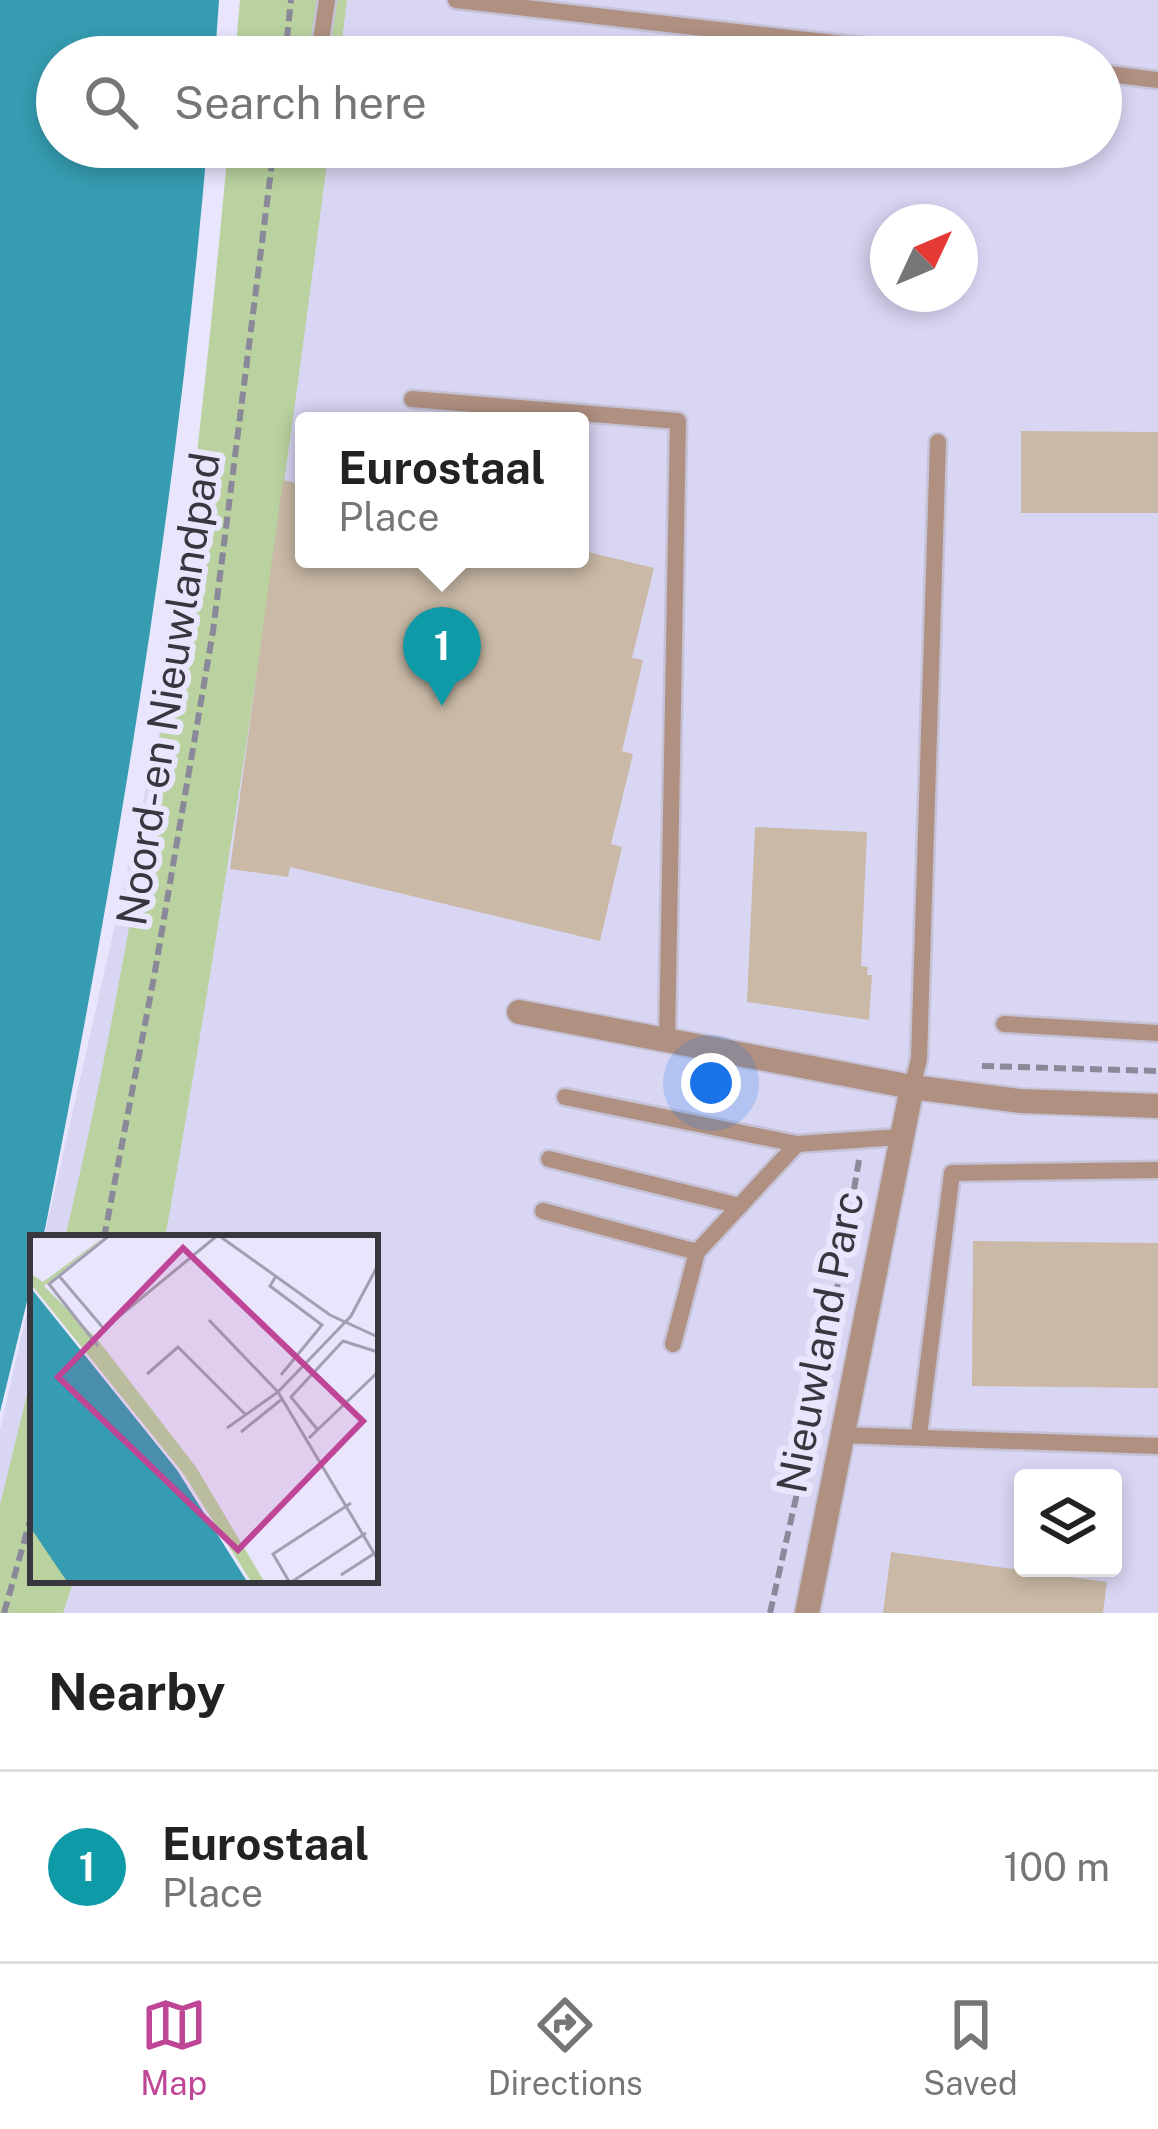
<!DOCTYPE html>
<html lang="en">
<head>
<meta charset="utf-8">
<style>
  body { margin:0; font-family:"Public Sans",sans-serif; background:#f2f2f2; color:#222 }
  .controls { position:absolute; right:36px; bottom:36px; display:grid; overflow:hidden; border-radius:12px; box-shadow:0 6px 18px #0003 }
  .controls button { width:108px; height:108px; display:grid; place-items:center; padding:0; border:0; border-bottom:3px solid #e0e0e0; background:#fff; color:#222; font:60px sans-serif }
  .compass { position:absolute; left:870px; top:204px; width:108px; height:108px; border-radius:50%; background:#fff; box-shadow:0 6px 18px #0003; rotate:46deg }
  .you { position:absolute; left:711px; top:1083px; width:42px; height:42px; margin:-30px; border:9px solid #fff; border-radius:50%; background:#1a73e8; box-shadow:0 0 0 18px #1a73e833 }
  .badge { display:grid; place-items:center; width:78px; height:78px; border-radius:50%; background:#bf4596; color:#fff; font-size:39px; font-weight:700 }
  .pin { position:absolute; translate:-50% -99px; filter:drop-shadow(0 3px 6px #0008) }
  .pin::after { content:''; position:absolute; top:63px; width:42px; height:36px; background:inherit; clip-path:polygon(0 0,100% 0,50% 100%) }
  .popup { position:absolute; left:295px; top:412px; width:294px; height:156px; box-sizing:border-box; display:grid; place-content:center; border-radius:12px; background:#fff; filter:drop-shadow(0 3px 9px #0005); font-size:39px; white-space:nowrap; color:#767676 }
  .popup b { font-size:45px; color:#222 }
  .popup::after { content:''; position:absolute; left:50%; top:100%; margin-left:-24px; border:24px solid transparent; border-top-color:#fff }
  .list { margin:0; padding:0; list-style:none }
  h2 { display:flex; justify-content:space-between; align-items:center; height:156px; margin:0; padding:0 48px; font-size:51px }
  h2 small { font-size:39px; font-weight:400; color:#767676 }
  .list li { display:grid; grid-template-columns:78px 1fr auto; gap:36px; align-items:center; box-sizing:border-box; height:192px; padding:0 48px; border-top:3px solid #e0e0e0 }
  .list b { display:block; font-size:45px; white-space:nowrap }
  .list p { margin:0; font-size:39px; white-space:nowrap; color:#767676 }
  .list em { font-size:39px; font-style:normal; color:#767676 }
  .icon { flex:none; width:66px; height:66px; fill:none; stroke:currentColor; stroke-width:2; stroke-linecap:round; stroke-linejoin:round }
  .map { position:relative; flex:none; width:1158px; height:1613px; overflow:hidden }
  .search { position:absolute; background:#fff; box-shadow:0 6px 18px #0003; left:36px; right:36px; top:36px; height:132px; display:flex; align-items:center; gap:30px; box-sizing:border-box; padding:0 42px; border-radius:66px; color:#767676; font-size:45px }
  .sheet { height:348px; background:#fff }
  nav { display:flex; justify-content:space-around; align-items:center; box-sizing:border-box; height:168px; border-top:3px solid #e0e0e0; background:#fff; font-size:33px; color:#767676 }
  nav a { display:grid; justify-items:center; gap:6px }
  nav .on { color:#bf4596 }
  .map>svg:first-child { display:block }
</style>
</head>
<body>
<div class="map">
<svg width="1158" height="1613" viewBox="0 0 1158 1613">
  <rect width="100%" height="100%" fill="#e8e5fd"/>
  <path fill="#d9d6f4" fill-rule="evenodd" d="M284 0H1158V1613H0V1430L33 1285V1580H375V1238H44L175 660 259 147H1101V57H274ZM888 222H960V294H888ZM304 421H580V559H304ZM1023 1478H1113V1568H1023Z"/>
  <g fill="#b9d29f">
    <path d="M240 0H347L340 57H235Z"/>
    <path d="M228 147H329C282 512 230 876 165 1238H65C150 880 195 513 228 147Z"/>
    <path d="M33 1370V1580H74L63 1613H0V1505Z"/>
  </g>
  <path fill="#369cb1" d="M0 0H219L215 57H57V147H207C176 510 117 867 46 1224L43 1238H33V1277L0 1412Z"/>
  <g fill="#c9b9a6">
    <path d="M1021 431 1158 432V513H1021Z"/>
    <path d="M283 480 304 485V559H580V550L654 568 632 658 643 660 622 751 633 754 611 844 622 847 600 941 290 867 288 877 230 869Z"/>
    <path d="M755 827 867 832 861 966 868 967 867 975H872L869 1020 747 1002Z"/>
    <path d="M973 1241 1158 1243V1388L972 1386Z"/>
    <path d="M891 1552 1107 1582 1103 1613H883Z"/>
  </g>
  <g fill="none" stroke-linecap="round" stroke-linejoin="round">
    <defs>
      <g id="lane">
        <path d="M456 0 958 57"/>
        <path d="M320 47 327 0"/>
        <path d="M1101 73 1158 80"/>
        <path d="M412 399 678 421 667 1042"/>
        <path d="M1004 1024 1158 1033"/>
        <path d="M912 1087 919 1059 938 442"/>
        <path d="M565 1097 797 1144 899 1137"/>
        <path d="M549 1159 740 1206"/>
        <path d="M543 1211 697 1252"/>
        <path d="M673 1344 697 1252 797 1144"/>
        <path d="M841 1435 1158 1446"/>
        <path d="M919 1435 952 1173 1158 1170"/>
      </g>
      <g id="street">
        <path d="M519 1012 912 1087"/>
        <path d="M807 1613 912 1087 1020 1101 1158 1106"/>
      </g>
    </defs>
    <use href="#lane" stroke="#c5c2d7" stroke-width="21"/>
    <use href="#street" stroke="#c5c2d7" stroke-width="28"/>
    <g stroke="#8b8999" stroke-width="6" stroke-dasharray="12 6" stroke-linecap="butt">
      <path d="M285 57 291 0"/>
      <path d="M982 1066 1158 1071"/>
      <path d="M104 1238 154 977 213 631 274 147"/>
      <path d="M4 1613 33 1510"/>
      <path d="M770 1613 817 1405 859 1160"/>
    </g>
    <use href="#lane" stroke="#af9081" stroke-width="16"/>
    <use href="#street" stroke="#af9081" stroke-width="24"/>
  </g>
  <g text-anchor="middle" stroke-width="12" stroke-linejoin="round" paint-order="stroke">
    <g font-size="42" fill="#383740" stroke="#e8e5fd">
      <text transform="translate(168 689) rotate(-81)" y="15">Noord- en Nieuwlandpad</text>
      <text transform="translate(820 1342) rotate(-79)" y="15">Nieuwland Parc</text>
    </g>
  </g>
  <g transform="translate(30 1235)">
    <rect width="348" height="348" fill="#e8e5fd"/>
    <path d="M77 0 14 51 68 105 166 232 235 348H222L153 238 0 48 3 40 13 47ZM0 292 30 335 38 348H0Z" fill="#b9d29f"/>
    <path d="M0 52 147 235 218 348H38L0 292Z" fill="#369cb1"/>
    <path fill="none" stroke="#369cb1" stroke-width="6" d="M0 181 108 348"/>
    <path fill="none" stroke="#a29fb1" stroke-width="3" d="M80 0 29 41 74 94 188 0M188 0 300 80 348 102M348 30 321 81 248 157 348 325M29 41 19 49 68 111M246 41 240 51 292 90 251 140M179 85 248 157 197 193M117 139 148 112 216 180M287 194 261 162 313 106 348 117M211 197 252 164M279 203 348 137M321 268 243 319 260 348 336 298M311 340 345 318"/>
    <path fill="#bf4596" fill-opacity="0.15" stroke="#bf4596" stroke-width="6" d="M153 13 333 186 208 315 28 142Z"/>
    <rect width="348" height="348" fill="none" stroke="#383740" stroke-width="6"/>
  </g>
</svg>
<div class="controls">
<button><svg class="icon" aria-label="layers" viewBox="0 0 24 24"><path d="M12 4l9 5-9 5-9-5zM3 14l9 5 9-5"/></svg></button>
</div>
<svg class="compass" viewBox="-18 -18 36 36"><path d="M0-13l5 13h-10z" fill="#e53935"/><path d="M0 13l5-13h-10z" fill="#767676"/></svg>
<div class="you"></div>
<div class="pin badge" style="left:442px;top:706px;background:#0f9aa8">1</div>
<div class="popup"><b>Eurostaal</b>Place</div>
<div class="search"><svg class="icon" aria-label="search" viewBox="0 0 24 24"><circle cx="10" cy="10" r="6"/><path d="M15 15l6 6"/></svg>Search here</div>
</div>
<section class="sheet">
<h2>Nearby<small></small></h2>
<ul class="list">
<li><span class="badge" style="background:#0f9aa8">1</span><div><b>Eurostaal</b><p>Place</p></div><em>100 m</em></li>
</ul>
</section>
<nav>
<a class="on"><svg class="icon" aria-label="map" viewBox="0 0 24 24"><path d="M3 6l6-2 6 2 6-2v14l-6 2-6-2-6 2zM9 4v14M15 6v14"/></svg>Map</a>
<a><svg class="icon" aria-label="directions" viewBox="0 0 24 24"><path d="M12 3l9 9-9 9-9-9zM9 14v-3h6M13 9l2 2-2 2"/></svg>Directions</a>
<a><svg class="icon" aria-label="saved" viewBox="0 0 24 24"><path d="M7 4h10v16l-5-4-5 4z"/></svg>Saved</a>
</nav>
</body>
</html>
